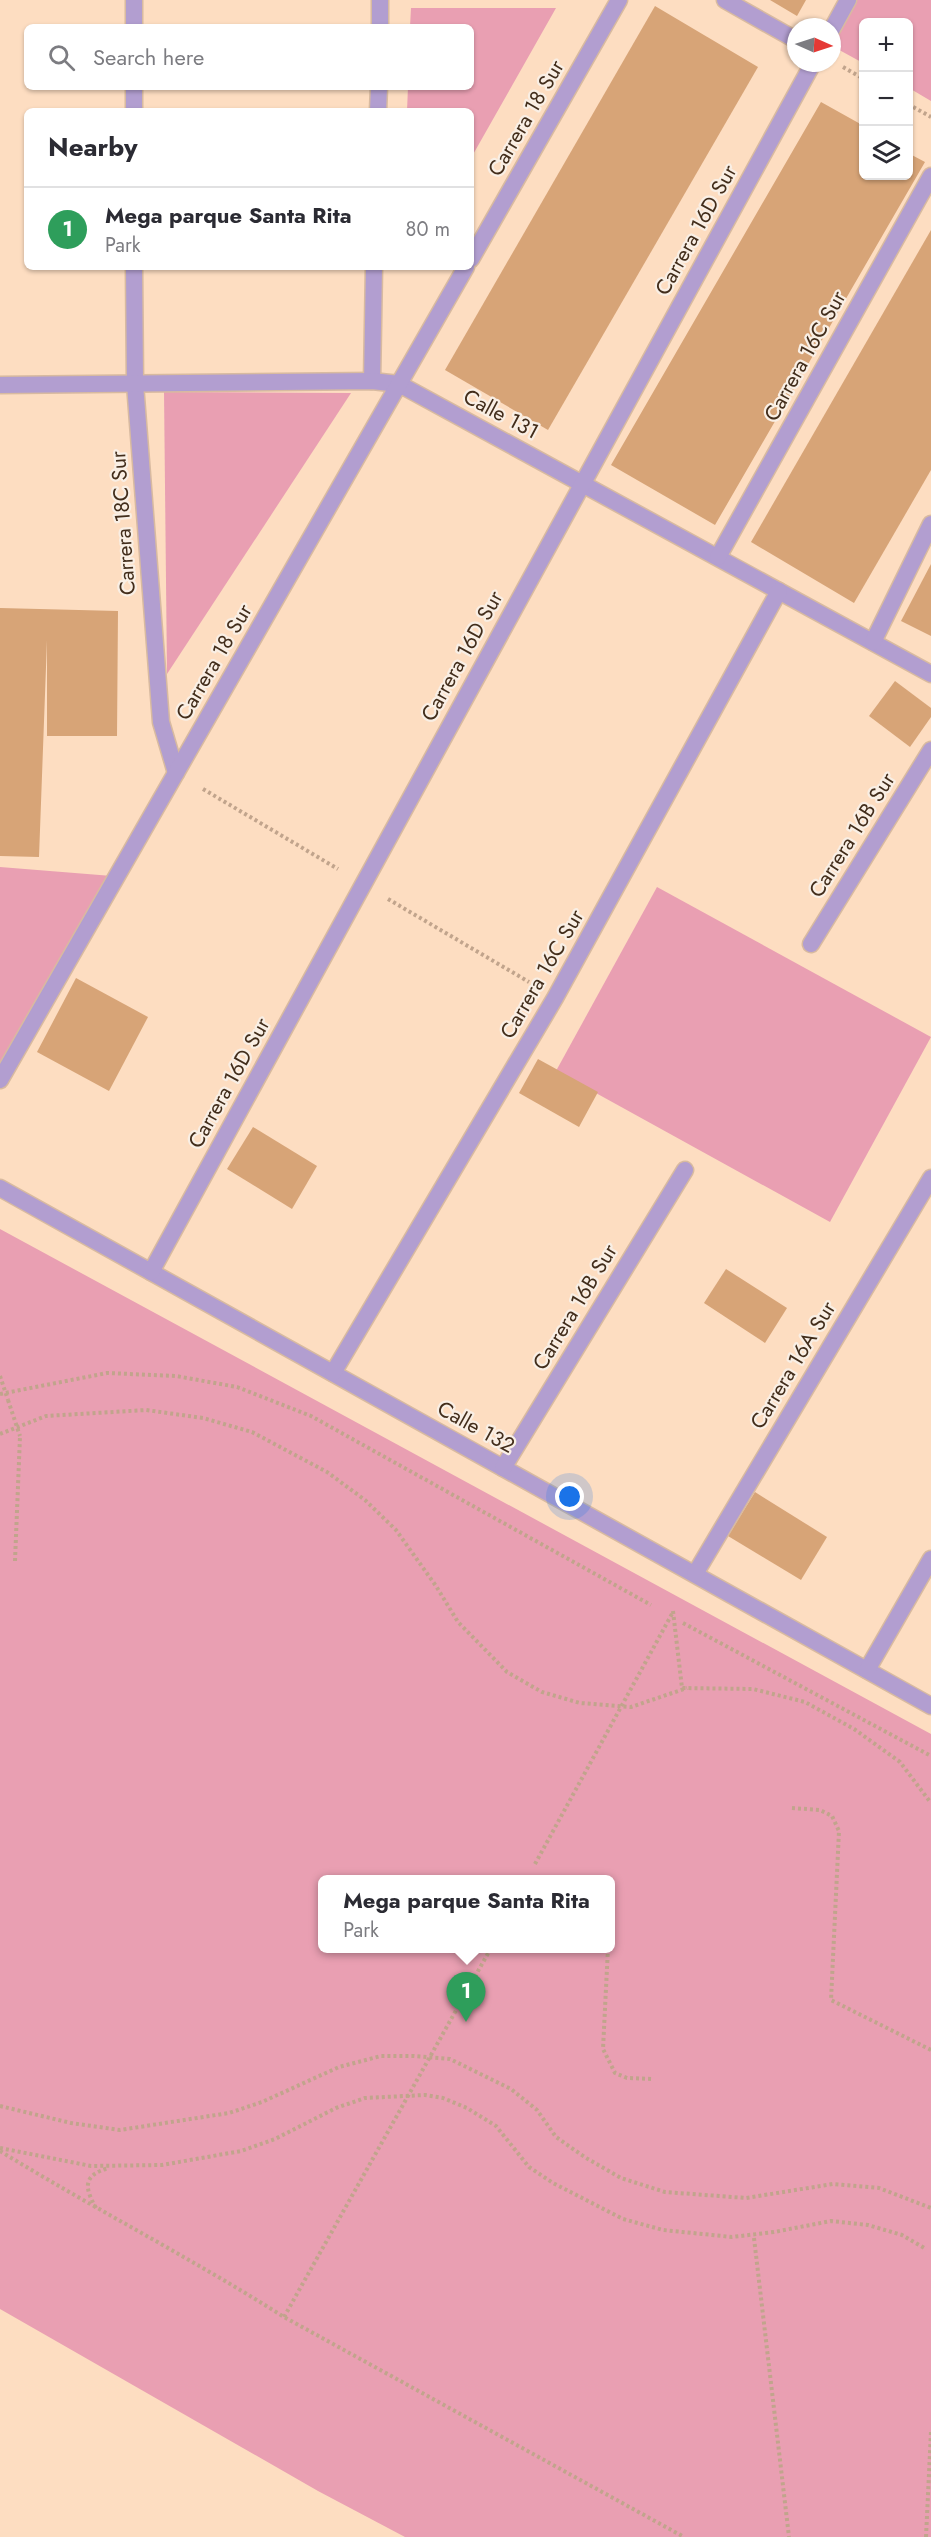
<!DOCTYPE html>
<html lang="en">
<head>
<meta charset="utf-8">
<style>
  body { margin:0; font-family:Jost,sans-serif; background:#f7f7f7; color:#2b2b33 }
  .controls { position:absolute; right:18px; top:18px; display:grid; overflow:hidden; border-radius:9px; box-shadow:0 2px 4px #0004 }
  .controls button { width:54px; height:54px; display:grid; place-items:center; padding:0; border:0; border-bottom:2px solid #e1e1e2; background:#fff; color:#2b2b33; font:30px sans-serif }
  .compass { position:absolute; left:787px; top:18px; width:54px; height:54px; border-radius:50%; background:#fff; box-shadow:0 2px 4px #0004; rotate:93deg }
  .you { position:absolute; left:570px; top:1497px; width:21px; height:21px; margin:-15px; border:4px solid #fff; border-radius:50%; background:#1a73e8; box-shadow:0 0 0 9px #1a73e833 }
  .badge { display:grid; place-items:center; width:39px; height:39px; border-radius:50%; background:#1a73e8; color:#fff; font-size:20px; font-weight:700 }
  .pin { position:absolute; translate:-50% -50px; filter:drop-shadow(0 2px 3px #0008) }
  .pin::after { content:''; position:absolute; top:32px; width:21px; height:18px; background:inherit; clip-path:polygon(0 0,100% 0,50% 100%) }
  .popup { position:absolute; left:318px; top:1875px; width:297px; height:78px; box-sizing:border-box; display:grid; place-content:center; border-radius:9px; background:#fff; filter:drop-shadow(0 2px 4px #0005); font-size:20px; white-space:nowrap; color:#7c7c81 }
  .popup b { font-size:22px; color:#2b2b33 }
  .popup::after { content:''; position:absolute; left:50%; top:100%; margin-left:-12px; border:12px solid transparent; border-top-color:#fff }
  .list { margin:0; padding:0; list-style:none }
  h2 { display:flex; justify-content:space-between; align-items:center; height:78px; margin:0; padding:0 24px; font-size:26px }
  h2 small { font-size:20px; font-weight:400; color:#7c7c81 }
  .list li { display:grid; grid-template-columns:39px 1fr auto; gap:18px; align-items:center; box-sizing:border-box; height:84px; padding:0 24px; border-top:2px solid #e1e1e2 }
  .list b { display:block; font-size:22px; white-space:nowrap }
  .list p { margin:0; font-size:20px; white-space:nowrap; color:#7c7c81 }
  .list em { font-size:20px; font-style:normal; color:#7c7c81 }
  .icon { flex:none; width:33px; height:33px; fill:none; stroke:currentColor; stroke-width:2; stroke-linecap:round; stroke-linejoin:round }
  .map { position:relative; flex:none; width:931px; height:2537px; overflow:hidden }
  .search { position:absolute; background:#fff; box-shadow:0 2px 4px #0004; left:24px; top:24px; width:450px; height:66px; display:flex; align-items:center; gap:15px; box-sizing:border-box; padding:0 21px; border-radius:9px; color:#7c7c81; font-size:22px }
  .panel { position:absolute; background:#fff; box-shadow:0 2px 4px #0004; left:24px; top:108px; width:450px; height:162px; border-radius:9px }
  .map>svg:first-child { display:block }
</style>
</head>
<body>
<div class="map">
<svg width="931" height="2537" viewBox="0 0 931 2537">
  <rect width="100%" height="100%" fill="#fdddc1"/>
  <g fill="#e99fb2" fill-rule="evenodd">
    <path d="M856 0H931V101L909 88 908 22H864L863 63 832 46V39Z"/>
    <path d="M411 8H556L471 158V111H407L408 87H471V27H410Z"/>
    <path d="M164 392 351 393 167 674Z"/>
    <path d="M0 867 112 876 0 1072Z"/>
    <path d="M657 887 931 1037 830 1222 556 1071Z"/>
    <path d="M0 1229 931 1734V2537H405L318 2491 0 2309ZM322 1880H610V1948H322Z"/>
  </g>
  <g fill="#d7a477">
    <path d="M770 0H806L797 16Z"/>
    <path d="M655 6 758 67 548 430 445 370Z"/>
    <path d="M821 102 864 126V176H908V153L925 162 715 525 611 465Z"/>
    <path d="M931 230V470L854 603 751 542Z"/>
    <path d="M931 564V636L901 621Z"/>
    <path d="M0 608 118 611 117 736H47V640L39 857 0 856Z"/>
    <path d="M895 681 931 708V717L910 747 869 716Z"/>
    <path d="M76 978 148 1017 109 1091 37 1052Z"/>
    <path d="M538 1059 598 1092 579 1127 519 1093Z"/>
    <path d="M253 1127 317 1166 292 1209 227 1169Z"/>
    <path d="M726 1269 787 1308 765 1343 704 1303Z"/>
    <path d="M755 1492 827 1537 801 1580 728 1536Z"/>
  </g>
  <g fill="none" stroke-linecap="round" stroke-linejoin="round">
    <defs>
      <g id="minor">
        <path d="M725 0 796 40"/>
        <path d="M134 27V0"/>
        <path d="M380 27V0"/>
        <path d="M832 29 848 0"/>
        <path d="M134 111V87"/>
        <path d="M378 111 379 87"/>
        <path d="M471 259 619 0"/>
        <path d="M134 267 135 384 161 722 176 773"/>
        <path d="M372 381 374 267"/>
        <path d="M0 385 372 381 399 384 931 674"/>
        <path d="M718 557 931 176"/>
        <path d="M873 642 931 524"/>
        <path d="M811 944 931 750"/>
        <path d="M0 1080 466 267"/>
        <path d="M0 1188 931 1706"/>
        <path d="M151 1272 813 63"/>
        <path d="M333 1373 555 998 779 591"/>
        <path d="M503 1468 685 1170"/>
        <path d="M695 1574 931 1178"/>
        <path d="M867 1670 931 1559"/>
      </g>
    </defs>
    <use href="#minor" stroke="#d8baa0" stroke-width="19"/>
    <g stroke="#c1a48c" stroke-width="4" stroke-dasharray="3 3" stroke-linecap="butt">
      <path d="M843 67 864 79"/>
      <path d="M908 104 931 117"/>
      <path d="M203 789 338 869"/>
      <path d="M388 899 529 982"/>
      <path d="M0 1376 8 1400"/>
      <path d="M0 1394 107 1373 176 1376 237 1387 311 1416 651 1605"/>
      <path d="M0 1434 46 1416 146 1410 203 1418 252 1432 327 1472 365 1500 396 1530 436 1586 458 1622 507 1672 542 1692 580 1703 631 1707 687 1688"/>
      <path d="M15 1561 20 1436"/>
      <path d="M673 1611 682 1688 753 1689 805 1702 854 1729 900 1762 931 1803"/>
      <path d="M683 1623 931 1756"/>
      <path d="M792 1808 820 1810 832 1816 839 1831 831 2000 931 2050"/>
      <path d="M535 1864 673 1612"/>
      <path d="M545 1878 553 1880"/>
      <path d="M610 1893V1896"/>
      <path d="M608 1948 603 2049 615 2073 627 2078 653 2079"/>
      <path d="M0 2106 71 2123 120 2130 229 2113 262 2102 339 2067 381 2056H414L450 2059 511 2089 537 2110 556 2137 586 2158 621 2178 665 2192 746 2198 833 2184 879 2188 931 2208"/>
      <path d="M0 2148 91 2166 162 2165 241 2151 275 2139 336 2108 365 2098 425 2095 443 2098 467 2108 496 2126 529 2167 553 2183 623 2219 663 2230 732 2237 774 2232 831 2221 868 2225 902 2235 926 2249"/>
      <path d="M0 2151C93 2208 191 2258 284 2317L684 2537"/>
      <path d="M96 2208C84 2187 83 2175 109 2168"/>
      <path d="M754 2238 789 2537"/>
      <path d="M284 2317 491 1948"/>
      <path d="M926 2537 931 2431"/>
    </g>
    <use href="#minor" stroke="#b29ed0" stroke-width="16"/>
    <path stroke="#c1a48c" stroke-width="4" stroke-dasharray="3 3" stroke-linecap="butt" d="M8 1400 20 1436"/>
  </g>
  <g text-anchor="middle" stroke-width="4.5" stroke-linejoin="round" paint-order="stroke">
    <g font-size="21" fill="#422d1b" stroke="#f9efe5">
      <text transform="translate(526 118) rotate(-60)" y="7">Carrera 18 Sur</text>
      <text transform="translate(696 230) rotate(-61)" y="7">Carrera 16D Sur</text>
      <text transform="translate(805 356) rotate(-61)" y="7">Carrera 16C Sur</text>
      <text transform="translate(501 414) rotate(28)" y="7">Calle 131</text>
      <text transform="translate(123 523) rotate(-94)" y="7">Carrera 18C Sur</text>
      <text transform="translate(462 656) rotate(-61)" y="7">Carrera 16D Sur</text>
      <text transform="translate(214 662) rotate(-60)" y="7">Carrera 18 Sur</text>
      <text transform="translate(852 835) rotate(-58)" y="7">Carrera 16B Sur</text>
      <text transform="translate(542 974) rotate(-60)" y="7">Carrera 16C Sur</text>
      <text transform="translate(229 1083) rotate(-61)" y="7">Carrera 16D Sur</text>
      <text transform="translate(575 1307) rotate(-59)" y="7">Carrera 16B Sur</text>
      <text transform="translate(793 1365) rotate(-59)" y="7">Carrera 16A Sur</text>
      <text transform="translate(476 1427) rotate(29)" y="7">Calle 132</text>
    </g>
  </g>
</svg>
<div class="controls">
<button>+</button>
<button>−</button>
<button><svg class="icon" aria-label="layers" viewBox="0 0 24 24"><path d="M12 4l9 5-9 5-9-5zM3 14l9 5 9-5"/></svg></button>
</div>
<svg class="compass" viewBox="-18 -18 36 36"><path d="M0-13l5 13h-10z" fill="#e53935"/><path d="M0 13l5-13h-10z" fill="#7c7c81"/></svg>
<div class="you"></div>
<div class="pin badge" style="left:466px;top:2022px;background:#2e9e5b">1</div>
<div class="popup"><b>Mega parque Santa Rita</b>Park</div>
<div class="search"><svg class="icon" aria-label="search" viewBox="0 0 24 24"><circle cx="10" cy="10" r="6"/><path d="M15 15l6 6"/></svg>Search here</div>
<section class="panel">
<h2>Nearby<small></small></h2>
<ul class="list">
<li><span class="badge" style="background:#2e9e5b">1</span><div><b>Mega parque Santa Rita</b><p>Park</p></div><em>80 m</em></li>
</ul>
</section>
</div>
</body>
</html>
